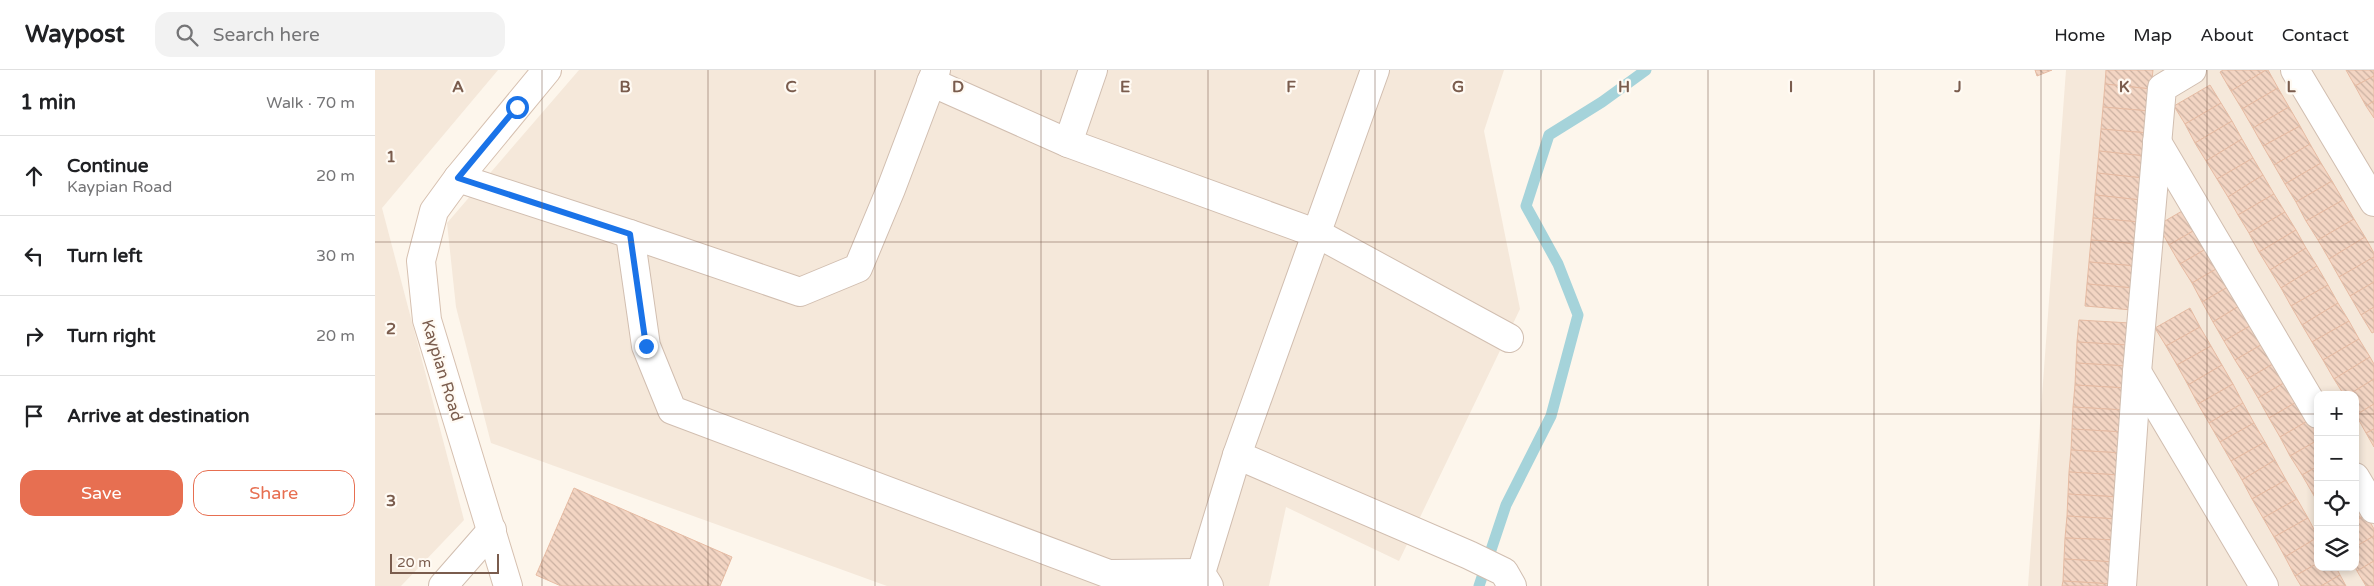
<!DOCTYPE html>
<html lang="en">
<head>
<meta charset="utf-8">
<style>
  body { margin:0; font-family:"Varela Round",sans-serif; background:#f2f2f2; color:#202124 }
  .controls { position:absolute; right:15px; bottom:15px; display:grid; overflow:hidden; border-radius:10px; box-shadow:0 2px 8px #0003 }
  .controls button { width:45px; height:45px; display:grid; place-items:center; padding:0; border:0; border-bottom:1px solid #e0e0e0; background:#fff; color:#202124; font:25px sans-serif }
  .scale { position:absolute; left:15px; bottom:12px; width:109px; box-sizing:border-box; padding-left:5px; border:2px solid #7a5c4d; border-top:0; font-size:14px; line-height:18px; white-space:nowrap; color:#7a5c4d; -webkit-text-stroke:4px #fffaf3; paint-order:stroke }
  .stop { position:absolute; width:15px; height:15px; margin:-11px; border:4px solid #1a73e8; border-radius:50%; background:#fff }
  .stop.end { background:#1a73e8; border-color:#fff; box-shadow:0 1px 5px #0008 }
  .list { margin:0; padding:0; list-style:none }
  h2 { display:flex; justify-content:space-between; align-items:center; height:65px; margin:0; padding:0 20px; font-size:21px }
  h2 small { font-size:16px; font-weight:400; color:#757577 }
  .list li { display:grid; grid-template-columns:32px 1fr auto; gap:15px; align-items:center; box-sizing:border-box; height:80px; padding:0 20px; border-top:1px solid #e0e0e0 }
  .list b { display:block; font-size:19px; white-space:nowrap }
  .list p { margin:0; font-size:16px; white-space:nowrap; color:#757577 }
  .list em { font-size:16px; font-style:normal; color:#757577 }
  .actions { display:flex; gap:10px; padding:15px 20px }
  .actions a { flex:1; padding:11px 0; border:1px solid #e76f51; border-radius:15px; text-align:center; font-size:18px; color:#e76f51 }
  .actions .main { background:#e76f51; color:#fff }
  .icon { flex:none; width:28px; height:28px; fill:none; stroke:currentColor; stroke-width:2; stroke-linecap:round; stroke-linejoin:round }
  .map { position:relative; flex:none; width:1999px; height:516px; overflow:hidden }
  header { display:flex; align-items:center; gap:30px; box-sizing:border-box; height:70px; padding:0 25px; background:#fff; border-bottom:1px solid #e0e0e0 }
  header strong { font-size:24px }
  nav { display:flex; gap:28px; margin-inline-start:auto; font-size:18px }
  .search { width:350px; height:45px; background:#f2f2f2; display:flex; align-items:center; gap:12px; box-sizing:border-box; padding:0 18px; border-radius:15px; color:#757577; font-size:19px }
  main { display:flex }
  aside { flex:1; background:#fff }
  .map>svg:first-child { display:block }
</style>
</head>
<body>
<header>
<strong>Waypost</strong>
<div class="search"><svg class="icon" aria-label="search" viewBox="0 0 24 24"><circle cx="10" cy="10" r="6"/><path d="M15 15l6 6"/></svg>Search here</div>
<nav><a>Home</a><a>Map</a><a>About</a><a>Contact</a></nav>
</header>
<main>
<aside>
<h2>1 min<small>Walk · 70 m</small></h2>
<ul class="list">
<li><svg class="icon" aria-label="ahead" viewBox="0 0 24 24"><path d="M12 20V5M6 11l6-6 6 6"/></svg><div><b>Continue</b><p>Kaypian Road</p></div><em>20 m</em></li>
<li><svg class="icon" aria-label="left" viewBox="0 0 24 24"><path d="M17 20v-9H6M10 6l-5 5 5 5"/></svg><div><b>Turn left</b></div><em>30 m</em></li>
<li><svg class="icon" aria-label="right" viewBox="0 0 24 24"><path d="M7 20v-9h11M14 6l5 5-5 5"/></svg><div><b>Turn right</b></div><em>20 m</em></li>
<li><svg class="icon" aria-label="arrive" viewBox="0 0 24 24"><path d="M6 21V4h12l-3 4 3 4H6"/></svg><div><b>Arrive at destination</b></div></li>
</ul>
<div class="actions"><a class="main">Save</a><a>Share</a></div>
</aside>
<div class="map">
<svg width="1999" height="516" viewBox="0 0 1999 516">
  <defs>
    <pattern id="building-back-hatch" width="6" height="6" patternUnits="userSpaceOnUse" patternTransform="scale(1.25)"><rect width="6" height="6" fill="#f3d5c3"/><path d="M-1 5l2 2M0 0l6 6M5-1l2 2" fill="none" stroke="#cab0a1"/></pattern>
  </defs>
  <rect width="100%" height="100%" fill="#fdf6ec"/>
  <g fill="#f5e8da" fill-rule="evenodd">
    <path d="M0 0H123L7 138 89 450 26 516H0Z"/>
    <path d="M204 0H1129L1109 61 1145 239 1024 491 911 437 894 516H512L116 373 81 237 72 153Z"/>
    <path d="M1691 0H1999V516H1653ZM1943 325H1980V497H1943Z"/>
  </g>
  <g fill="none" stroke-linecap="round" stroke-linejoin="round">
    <path stroke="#a5d3da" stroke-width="11" d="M1104 516 1131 435 1176 346 1203 245 1183 194 1151 136 1174 65 1227 32 1271 0"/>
  </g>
  <g fill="url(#building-back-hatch)" stroke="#e6bba3">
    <path d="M1660 0H1677L1662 6Z"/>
    <path d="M1731 0H1778L1776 19 1730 14Z"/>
    <path d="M1848 0H1891L1856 21 1845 2Z"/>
    <path d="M1891 0H1893L1903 18 1867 39 1856 21Z"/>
    <path d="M1971 0H1999V6L1980 16Z"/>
    <path d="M1999 6V31L1991 36 1980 16Z"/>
    <path d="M1730 14 1776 19 1774 41 1728 37Z"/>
    <path d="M1835 15 1846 33 1810 54 1799 36Z"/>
    <path d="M1903 18 1914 37 1878 58 1867 39Z"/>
    <path d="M1999 31V48L1991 36Z"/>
    <path d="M1846 33 1857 51 1820 73 1810 54Z"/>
    <path d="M1728 37 1774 41 1773 63 1726 59Z"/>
    <path d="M1914 37 1925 56 1888 76 1878 58Z"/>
    <path d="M1857 51 1867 69 1831 91 1820 73Z"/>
    <path d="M1925 56 1935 74 1899 95 1888 76Z"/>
    <path d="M1726 59 1773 63 1770 86 1724 81Z"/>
    <path d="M1867 69 1878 88 1842 109 1831 91Z"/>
    <path d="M1935 74 1946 93 1910 114 1899 95Z"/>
    <path d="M1724 81 1770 86 1768 108 1722 103Z"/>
    <path d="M1878 88 1888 105 1853 127 1842 109Z"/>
    <path d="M1946 93 1957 111 1921 132 1910 114Z"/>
    <path d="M1722 103 1768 108 1766 130 1720 125Z"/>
    <path d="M1888 105 1899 124 1863 145 1853 127Z"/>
    <path d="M1957 111 1968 130 1931 151 1921 132Z"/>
    <path d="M1899 124 1910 142 1874 163 1863 145Z"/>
    <path d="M1720 125 1766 130 1765 152 1718 148Z"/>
    <path d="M1968 130 1979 149 1943 170 1931 151Z"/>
    <path d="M1814 137 1825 157 1794 175 1783 155Z"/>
    <path d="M1910 142 1921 160 1884 182 1874 163Z"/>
    <path d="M1718 148 1765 152 1763 174 1716 170Z"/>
    <path d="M1979 149 1990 167 1954 189 1943 170Z"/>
    <path d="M1825 157 1836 176 1805 194 1794 175Z"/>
    <path d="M1921 160 1931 178 1895 200 1884 182Z"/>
    <path d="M1990 167 1999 183V187L1964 207 1954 189Z"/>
    <path d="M1716 170 1763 174 1761 196 1714 192Z"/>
    <path d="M1836 176 1848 195 1817 213 1805 194Z"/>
    <path d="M1931 178 1942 196 1906 218 1895 200Z"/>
    <path d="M1999 187V212L1975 226 1964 207Z"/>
    <path d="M1714 192 1761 196 1759 218 1712 214Z"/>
    <path d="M1848 195 1858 214 1827 232 1817 213Z"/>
    <path d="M1942 196 1953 215 1916 236 1906 218Z"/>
    <path d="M1999 212V237L1986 245 1975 226Z"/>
    <path d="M1712 214 1759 218 1757 240 1710 236Z"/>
    <path d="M1858 214 1869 233 1838 252 1827 232Z"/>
    <path d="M1953 215 1963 233 1927 255 1916 236Z"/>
    <path d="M1869 233 1880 253 1849 271 1838 252Z"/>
    <path d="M1963 233 1974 251 1937 272 1927 255Z"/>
    <path d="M1999 237V262L1997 263 1986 245Z"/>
    <path d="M1815 238 1825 257 1791 276 1780 258Z"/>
    <path d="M1704 250 1755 253 1753 275 1702 272Z"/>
    <path d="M1974 251 1984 269 1948 290 1937 272Z"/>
    <path d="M1880 253 1891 272 1860 290 1849 271Z"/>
    <path d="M1825 257 1836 276 1802 295 1791 276Z"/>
    <path d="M1984 269 1995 287 1959 309 1948 290Z"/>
    <path d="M1702 272 1753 275 1752 296 1701 293Z"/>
    <path d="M1891 272 1903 291 1872 309 1860 290Z"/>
    <path d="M1836 276 1847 295 1813 315 1802 295Z"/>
    <path d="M1995 287 1999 294V309L1973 325H1969L1959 309Z"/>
    <path d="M1903 291 1914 310 1883 328 1872 309Z"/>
    <path d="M1701 293 1752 296 1751 318 1700 315Z"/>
    <path d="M1847 295 1858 314 1823 334 1813 315Z"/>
    <path d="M1999 309V334L1981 345 1980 325H1973Z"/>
    <path d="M1914 310 1925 330 1894 348 1883 328Z"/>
    <path d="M1858 314 1868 333 1834 353 1823 334Z"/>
    <path d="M1700 315 1751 318 1749 340 1698 337Z"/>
    <path d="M1925 330 1936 349 1905 367 1894 348Z"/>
    <path d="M1868 333 1879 353 1845 372 1834 353Z"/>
    <path d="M1999 334V359L1991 363 1981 345Z"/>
    <path d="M1698 337 1749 340 1748 362 1697 359Z"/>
    <path d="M1936 349 1943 361V370L1915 386 1905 367Z"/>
    <path d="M1879 353 1890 372 1856 391 1845 372Z"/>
    <path d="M1697 359 1748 362 1747 383 1696 380Z"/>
    <path d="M1999 359V377L1991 363Z"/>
    <path d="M1943 370V396L1927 405 1915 386Z"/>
    <path d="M1890 372 1900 390 1867 410 1856 391Z"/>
    <path d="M1696 380 1747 383 1745 405 1694 402Z"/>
    <path d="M1900 390 1911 410 1877 429 1867 410Z"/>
    <path d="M1943 396V422L1938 424 1927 405Z"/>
    <path d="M1694 402 1745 405 1744 427 1693 424Z"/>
    <path d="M1911 410 1922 429 1888 448 1877 429Z"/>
    <path d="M199 418 357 487 345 516H186L161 505Z"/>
    <path d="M1943 422V433L1938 424Z"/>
    <path d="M1693 424 1744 427 1742 449 1692 446Z"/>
    <path d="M1980 426 1991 445 1980 451Z"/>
    <path d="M1922 429 1933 448 1899 467 1888 448Z"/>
    <path d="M1991 445 1999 459V466L1980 477V451Z"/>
    <path d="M1692 446 1742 449 1741 470 1690 468Z"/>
    <path d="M1933 448 1943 467 1910 487 1899 467Z"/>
    <path d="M1999 466V491L1982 501 1980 497V477Z"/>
    <path d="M1943 467V493L1920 506 1910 487Z"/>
    <path d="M1690 468 1741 470 1740 492 1689 489Z"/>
    <path d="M1689 489 1740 492 1738 514 1688 511Z"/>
    <path d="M1999 491V516H1991L1982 501Z"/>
    <path d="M1943 493V497H1961L1965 505 1946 516H1926L1920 506Z"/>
    <path d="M1965 505 1971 516H1946Z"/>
    <path d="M1688 511 1738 514V516H1687Z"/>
  </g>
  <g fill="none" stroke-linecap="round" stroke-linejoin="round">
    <defs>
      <g id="street">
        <path d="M1920 0 1999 132"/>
        <path d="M556 12 693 73 943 164 1134 268"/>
        <path d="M1782 72 1943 344"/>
        <path d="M693 73 718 0"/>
        <path d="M83 108 255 164 425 222 483 198 516 119 561 0"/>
        <path d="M255 164 271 276 297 340 734 504 826 503"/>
        <path d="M1762 302 1889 516"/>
        <path d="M862 385 1094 485 1129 502 1137 516"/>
        <path d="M1980 407 1999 439"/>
        <path d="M68 516 117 460"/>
        <path d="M834 516 826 503 862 385 1000 0"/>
        <path d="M1747 516 1762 302 1787 18 1817 0"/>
      </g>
      <path id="secondary" d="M133 516 52 250 46 191 59 141 83 108 172 0"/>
    </defs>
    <use href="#street" stroke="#d1beb0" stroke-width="30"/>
    <use href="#secondary" stroke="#d6c0b0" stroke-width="30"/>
    <use href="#street" stroke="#fff" stroke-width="28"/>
    <use href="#secondary" stroke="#fff" stroke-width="28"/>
  </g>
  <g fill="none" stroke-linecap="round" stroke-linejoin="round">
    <path stroke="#1a73e8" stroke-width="6" d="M142 37 83 108 255 164 271 276"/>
  </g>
  <path fill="none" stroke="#7a5c4d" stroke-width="1" stroke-opacity="0.55" d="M167 0V516M333 0V516M500 0V516M666 0V516M833 0V516M1000 0V516M1166 0V516M1333 0V516M1499 0V516M1666 0V516M1832 0V516M0 172H1999M0 344H1943M1980 344H1999"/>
  <g text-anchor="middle" stroke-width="4.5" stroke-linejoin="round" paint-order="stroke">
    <g font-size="16" fill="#7a5c4d" stroke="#fffaf3">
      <text transform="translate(68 300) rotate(73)" y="6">Kaypian Road</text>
    </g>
  </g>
  <g font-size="16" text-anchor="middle" font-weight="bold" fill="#7a5c4d" stroke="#fffaf3" stroke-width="4.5" stroke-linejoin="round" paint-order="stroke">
    <text x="83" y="22">A</text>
    <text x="250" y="22">B</text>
    <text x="416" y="22">C</text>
    <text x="583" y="22">D</text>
    <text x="750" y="22">E</text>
    <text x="916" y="22">F</text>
    <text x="1083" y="22">G</text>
    <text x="1249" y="22">H</text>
    <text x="1416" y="22">I</text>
    <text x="1583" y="22">J</text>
    <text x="1749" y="22">K</text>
    <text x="1916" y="22">L</text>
    <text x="16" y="92">1</text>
    <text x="16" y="264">2</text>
    <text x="16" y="436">3</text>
  </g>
</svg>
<div class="controls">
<button>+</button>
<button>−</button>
<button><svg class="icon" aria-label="locate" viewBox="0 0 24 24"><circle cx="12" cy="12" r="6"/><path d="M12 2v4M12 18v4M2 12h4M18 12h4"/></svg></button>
<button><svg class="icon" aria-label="layers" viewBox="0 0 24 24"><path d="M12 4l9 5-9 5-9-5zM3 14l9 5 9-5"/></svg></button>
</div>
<div class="scale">20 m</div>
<div class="stop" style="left:142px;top:37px"></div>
<div class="stop end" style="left:271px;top:276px"></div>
</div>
</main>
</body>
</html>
